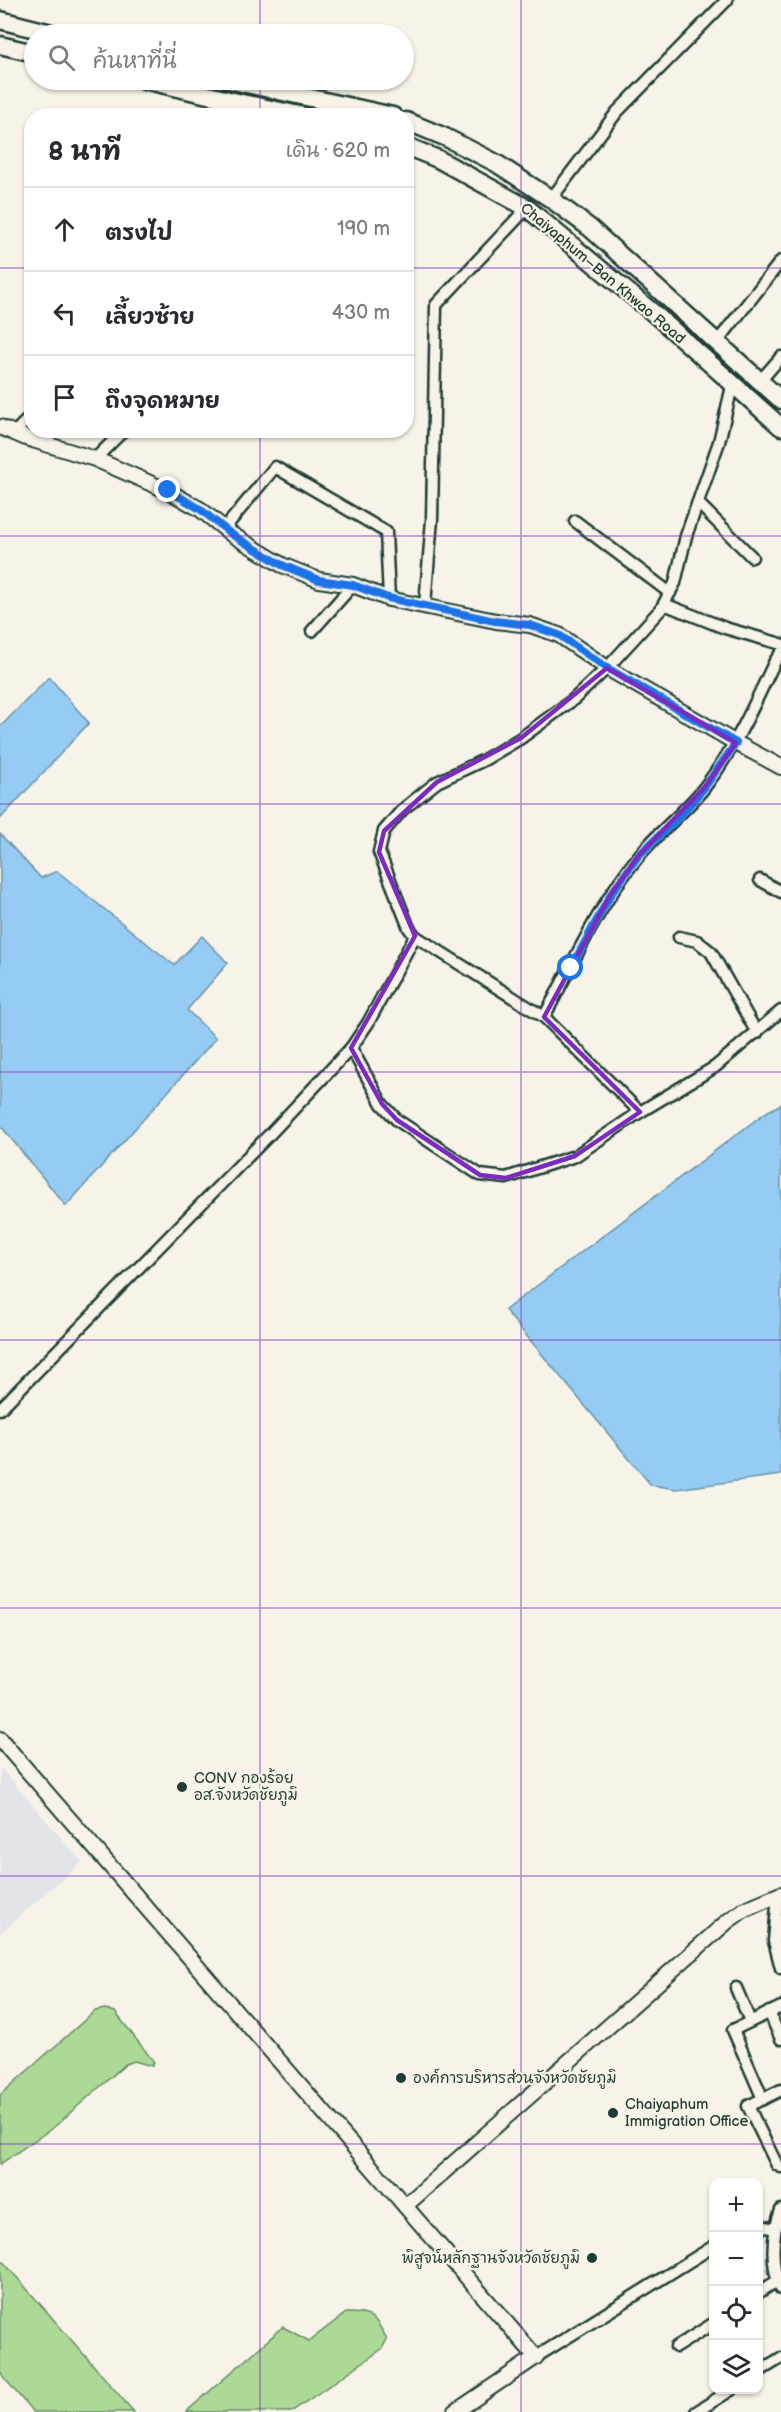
<!DOCTYPE html>
<html lang="th">
<head>
<meta charset="utf-8">
<style>
  body { margin:0; font-family:"Balsamiq Sans","Playpen Sans Thai",sans-serif; background:#f7f7f7; color:#2b2b33 }
  .controls { position:absolute; right:18px; bottom:18px; display:grid; overflow:hidden; border-radius:12px; box-shadow:0 2px 4px #0004 }
  .controls button { width:54px; height:54px; display:grid; place-items:center; padding:0; border:0; border-bottom:2px solid #e1e1e2; background:#fff; color:#2b2b33; font:30px sans-serif }
  .stop { position:absolute; width:18px; height:18px; margin:-14px; border:4px solid #1a73e8; border-radius:50%; background:#fff }
  .stop.end { background:#1a73e8; border-color:#fff; box-shadow:0 2px 6px #0008 }
  .list { margin:0; padding:0; list-style:none }
  h2 { display:flex; justify-content:space-between; align-items:center; height:78px; margin:0; padding:0 24px; font-size:26px }
  h2 small { font-size:20px; font-weight:400; color:#7c7c81 }
  .list li { display:grid; grid-template-columns:39px 1fr auto; gap:18px; align-items:center; box-sizing:border-box; height:84px; padding:0 24px; border-top:2px solid #e1e1e2 }
  .list b { display:block; font-size:22px; white-space:nowrap }
  .list em { font-size:20px; font-style:normal; color:#7c7c81 }
  .icon { flex:none; width:33px; height:33px; fill:none; stroke:currentColor; stroke-width:2; stroke-linecap:round; stroke-linejoin:round }
  .map { position:relative; flex:none; width:781px; height:2412px; overflow:hidden }
  .search { position:absolute; background:#fff; box-shadow:0 2px 4px #0004; left:24px; top:24px; width:390px; height:66px; display:flex; align-items:center; gap:15px; box-sizing:border-box; padding:0 21px; border-radius:33px; color:#7c7c81; font-size:22px }
  .panel { position:absolute; background:#fff; box-shadow:0 2px 4px #0004; left:24px; top:108px; width:390px; height:330px; border-radius:24px }
  .map>svg:first-child { display:block }
</style>
</head>
<body>
<div class="map">
<svg width="781" height="2412" viewBox="0 0 781 2412">
  <rect width="100%" height="100%" fill="#f7f3e8"/>
  <filter id="ink" filterUnits="userSpaceOnUse"><feTurbulence type="fractalNoise" baseFrequency=".0167" numOctaves="2"/><feDisplacementMap in="SourceGraphic" scale="12" xChannelSelector="R" yChannelSelector="G"/><feConvolveMatrix kernelMatrix="1 2 1 2 8 2 1 2 1" color-interpolation-filters="sRGB"/></filter>
  <g filter="url(#ink)">
    <path fill="#e2e4ea" d="M0 1767 82 1862 0 1933Z"/>
    <g fill="#add997" stroke="#668b66" stroke-width="1.5">
      <path d="M105 2009 115 2012 154 2062 152 2066 134 2061 126 2064 54 2127 0 2164V2095L95 2011Z"/>
      <path d="M0 2258 134 2412H33L0 2373Z"/>
      <path d="M346 2313C373 2313 374 2316 387 2339L382 2349 291 2412H186L283 2327 309 2341Z"/>
    </g>
    <g fill="#96ccf4" stroke="#6693a7" stroke-width="1.5">
      <path d="M49 677 89 723 0 819V727Z"/>
      <path d="M0 834 41 878 57 871 174 965 202 936 228 963 187 1010 216 1038 66 1206 0 1125Z"/>
      <path d="M781 1104V1475L676 1489 651 1485 505 1310 765 1113Z"/>
    </g>
    <g fill="none" stroke-linecap="round" stroke-linejoin="round">
      <defs>
        <g id="minor">
          <path d="M214 116 233 101"/>
          <path d="M551 199 617 112 727 0"/>
          <path d="M718 341 781 261"/>
          <path d="M760 381 781 357"/>
          <path d="M14 433 32 415"/>
          <path d="M95 459 124 430"/>
          <path d="M698 503 752 557"/>
          <path d="M575 521 670 593"/>
          <path d="M224 529 275 467 386 532 389 599"/>
          <path d="M664 604 725 628 781 644"/>
          <path d="M425 605 432 519 436 305 527 208"/>
          <path d="M312 631 353 585"/>
          <path d="M760 880 781 892"/>
          <path d="M679 937 697 941 711 952 757 1033"/>
          <path d="M544 1017C573 964 599 904 638 857 658 832 684 813 704 788 736 747 753 707 775 661L781 653"/>
          <path d="M351 1048 382 1104 397 1120 480 1175 506 1178 575 1156 640 1112 715 1067 781 1011"/>
          <path d="M640 1112 544 1017 415 936 409 928 379 852 384 831 402 810 437 782 484 760 521 738 574 699 607 668 661 609 675 583 686 536 719 442 733 382"/>
          <path d="M0 1409 271 1133 351 1048 368 1023 415 936"/>
          <path d="M778 1895 774 1941 781 1968"/>
          <path d="M736 1988 750 2021"/>
          <path d="M769 2012 781 2039"/>
          <path d="M781 2090 748 2106 777 2165 781 2167"/>
          <path d="M763 2099 733 2030 781 2007"/>
          <path d="M781 2210C772 2234 770 2265 781 2289"/>
          <path d="M758 2225 774 2229"/>
          <path d="M758 2293 777 2281"/>
          <path d="M676 2347 714 2323"/>
          <path d="M536 2357 714 2246"/>
          <path d="M758 2372 781 2358"/>
          <path d="M696 2412 731 2390"/>
        </g>
        <g id="tertiary">
          <path d="M0 427 26 438 95 459 168 491 200 509 231 534 282 565 319 580 353 585 389 599 496 621 530 625 559 635 607 668 736 743 781 767"/>
          <path d="M0 1739 536 2357 455 2412"/>
          <path d="M405 2206 728 1921 745 1909 781 1894"/>
        </g>
        <g id="primary">
          <path d="M0 20 55 34"/>
          <path d="M0 45 34 53"/>
          <path d="M144 80 242 103 304 116"/>
          <path d="M229 80 393 116"/>
          <path d="M406 121 445 137 496 163 551 199 590 228 781 400"/>
          <path d="M406 146 438 159 527 208 658 317 781 427"/>
        </g>
      </defs>
      <use href="#minor" stroke="#1f3d34" stroke-width="15"/>
      <use href="#tertiary" stroke="#1f3d34" stroke-width="18"/>
      <use href="#primary" stroke="#1f3d34" stroke-width="21"/>
      <use href="#minor" stroke="#f7f3e8" stroke-width="10"/>
      <use href="#tertiary" stroke="#f7f3e8" stroke-width="14"/>
      <use href="#primary" stroke="#f7f3e8" stroke-width="16"/>
    </g>
  </g>
  <g fill="none" stroke-linecap="round" stroke-linejoin="round" filter="url(#ink)">
    <path stroke="#1a73e8" stroke-width="8" d="M168 490 200 509 231 534 282 565 319 580 353 585 388 598 495 621 530 625 559 635 607 668 736 743 704 788 682 814 639 855 611 894 571 968"/>
  </g>
  <path fill="none" stroke="#7b2cbf" stroke-width="4.5" stroke-linejoin="round" d="M607 668 736 743 704 788 639 855 611 894 544 1017 640 1112 575 1156 506 1178 480 1175 397 1120 382 1104 351 1048 415 936 379 852 384 831 437 782 521 738Z"/>
  <path fill="none" stroke="#7b2cbf" stroke-width="1.5" stroke-opacity="0.55" d="M260 0V34M521 0V2412M260 80V116M0 268H32M406 268H781M260 430V2412M0 536H781M0 804H781M0 1072H781M0 1340H781M0 1608H781M0 1876H781M0 2144H781"/>
  <g fill="#1f3d34" stroke="#f7f3e8" stroke-width="2">
    <circle cx="182" cy="1787" r="6"/>
    <circle cx="401" cy="2078" r="6"/>
    <circle cx="613" cy="2113" r="6"/>
    <circle cx="592" cy="2258" r="6"/>
  </g>
  <g text-anchor="middle" stroke-width="4.5" stroke-linejoin="round" paint-order="stroke">
    <g font-size="15" fill="#1f3d34" stroke="#f7f3e8">
      <text transform="translate(603 273) rotate(40)" y="5">Chaiyaphum–Ban Khwao Road</text>
    </g>
    <g font-size="15" fill="#1f3d34" stroke="#f7f3e8" text-anchor="start">
      <text x="194" y="1783">CONV กองร้อย<tspan x="194" dy="17">อส.จังหวัดชัยภูมิ</tspan></text>
      <text x="413" y="2083">องค์การบริหารส่วนจังหวัดชัยภูมิ</text>
      <text x="625" y="2109">Chaiyaphum<tspan x="625" dy="17">Immigration Office</tspan></text>
      <text x="580" y="2263" text-anchor="end">พิสูจน์หลักฐานจังหวัดชัยภูมิ</text>
    </g>
  </g>
</svg>
<div class="controls">
<button>+</button>
<button>−</button>
<button><svg class="icon" aria-label="locate" viewBox="0 0 24 24"><circle cx="12" cy="12" r="6"/><path d="M12 2v4M12 18v4M2 12h4M18 12h4"/></svg></button>
<button><svg class="icon" aria-label="layers" viewBox="0 0 24 24"><path d="M12 4l9 5-9 5-9-5zM3 14l9 5 9-5"/></svg></button>
</div>
<div class="stop" style="left:571px;top:968px"></div>
<div class="stop end" style="left:168px;top:490px"></div>
<div class="search"><svg class="icon" aria-label="search" viewBox="0 0 24 24"><circle cx="10" cy="10" r="6"/><path d="M15 15l6 6"/></svg>ค้นหาที่นี่</div>
<section class="panel">
<h2>8 นาที<small>เดิน · 620 m</small></h2>
<ul class="list">
<li><svg class="icon" aria-label="ahead" viewBox="0 0 24 24"><path d="M12 20V5M6 11l6-6 6 6"/></svg><div><b>ตรงไป</b></div><em>190 m</em></li>
<li><svg class="icon" aria-label="left" viewBox="0 0 24 24"><path d="M17 20v-9H6M10 6l-5 5 5 5"/></svg><div><b>เลี้ยวซ้าย</b></div><em>430 m</em></li>
<li><svg class="icon" aria-label="arrive" viewBox="0 0 24 24"><path d="M6 21V4h12l-3 4 3 4H6"/></svg><div><b>ถึงจุดหมาย</b></div></li>
</ul>
</section>
</div>
</body>
</html>
